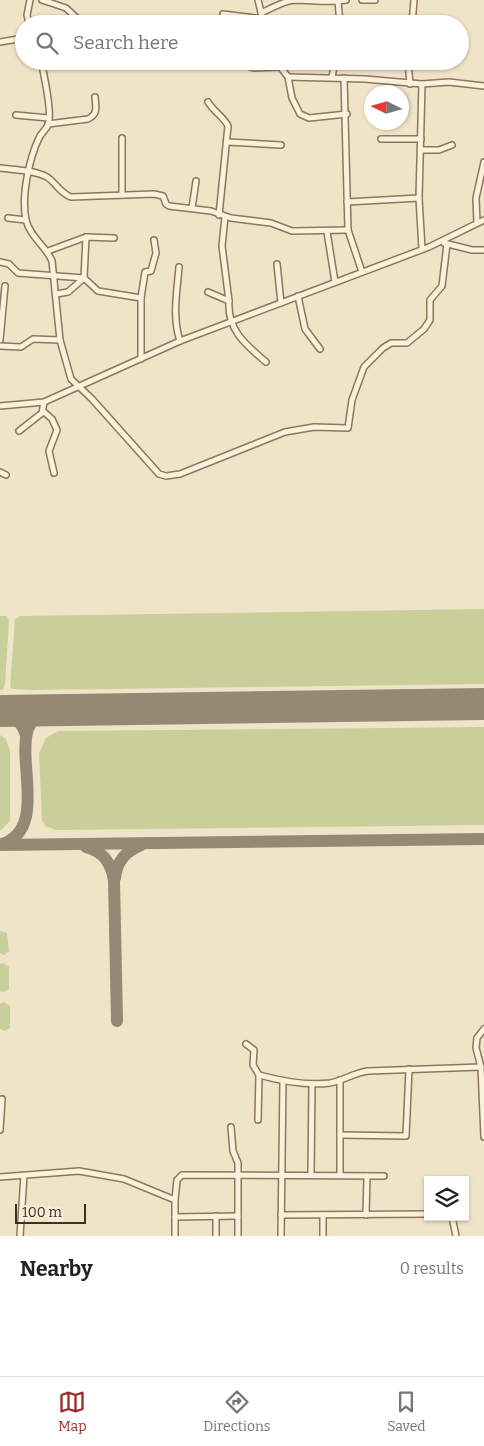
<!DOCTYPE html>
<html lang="en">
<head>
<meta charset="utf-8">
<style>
  body { margin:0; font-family:Bitter,serif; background:#f2f2f2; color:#222 }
  .controls { position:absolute; right:15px; bottom:15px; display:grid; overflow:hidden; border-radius:0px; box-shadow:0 1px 4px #0004 }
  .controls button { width:45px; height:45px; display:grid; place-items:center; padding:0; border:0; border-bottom:1px solid #e0e0e0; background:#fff; color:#222; font:25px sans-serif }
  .compass { position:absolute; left:364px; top:85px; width:45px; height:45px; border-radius:50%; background:#fff; box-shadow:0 1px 4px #0004; rotate:275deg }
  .scale { position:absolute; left:15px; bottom:12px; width:71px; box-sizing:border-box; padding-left:5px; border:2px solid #3d2e20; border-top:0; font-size:14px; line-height:18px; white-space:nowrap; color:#3d2e20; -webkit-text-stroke:4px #f7eed8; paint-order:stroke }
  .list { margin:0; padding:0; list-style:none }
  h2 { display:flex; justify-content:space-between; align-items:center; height:65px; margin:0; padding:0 20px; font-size:21px }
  h2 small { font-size:16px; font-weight:400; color:#767676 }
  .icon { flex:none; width:28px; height:28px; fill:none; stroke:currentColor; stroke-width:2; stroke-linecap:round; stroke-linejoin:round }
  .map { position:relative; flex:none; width:484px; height:1236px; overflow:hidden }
  .search { position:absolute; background:#fff; box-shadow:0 1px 4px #0004; left:15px; right:15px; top:15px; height:55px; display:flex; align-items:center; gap:12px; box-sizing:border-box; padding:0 18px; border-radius:28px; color:#767676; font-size:19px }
  .sheet { height:140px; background:#fff }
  nav { display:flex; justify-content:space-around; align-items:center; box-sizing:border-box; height:70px; border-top:1px solid #e0e0e0; background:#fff; font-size:14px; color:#767676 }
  nav a { display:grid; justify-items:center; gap:2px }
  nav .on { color:#9e2a2b }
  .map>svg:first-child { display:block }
</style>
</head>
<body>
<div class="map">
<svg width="484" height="1236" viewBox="0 0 484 1236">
  <rect width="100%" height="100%" fill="#f0e4c8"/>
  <g fill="#c9cf9b">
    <path d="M484 609V684L32 690 12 689 10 687 15 619 20 616Z"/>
    <path d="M0 616H7L9 621 5 684 3 690H0Z"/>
    <path d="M484 727V825L56 830 45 826 42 820 39 753 46 738 58 731Z"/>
    <path d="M0 735 6 739 10 750V821L0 831Z"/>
    <path d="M0 931 7 933 9 951 4 955 0 953Z"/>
    <path d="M4 963 9 967V989L4 992 0 991V964Z"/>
    <path d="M4 1002 10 1006V1028L5 1031 0 1029V1004Z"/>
  </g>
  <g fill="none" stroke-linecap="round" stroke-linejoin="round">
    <g stroke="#968974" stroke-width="12">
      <path d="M0 711C14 714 21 721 26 735"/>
      <path d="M2 844C47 829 17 763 28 729L34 718 50 710"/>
      <path d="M0 845 484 839"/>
      <path d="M86 847C104 852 111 863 114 880L117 1021"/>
      <path d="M115 878C117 861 125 852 141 845"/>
    </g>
    <path stroke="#968974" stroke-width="32" d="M0 711 484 704"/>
    <defs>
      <g id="minor">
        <path d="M42 0 66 8 83 24"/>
        <path d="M258 0 264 24"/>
        <path d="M362 0H375"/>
        <path d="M338 1 340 24"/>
        <path d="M261 13C272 8 283 1 295 0 312 0 328 3 346 0"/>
        <path d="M223 14 255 18 259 24"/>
        <path d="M29 24 27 15 30 0"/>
        <path d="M412 24 414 0"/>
        <path d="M0 42 24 38"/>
        <path d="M41 61C44 75 53 114 48 125 46 130 41 133 39 138 29 159 21 197 26 220 30 237 46 246 52 261L60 340 71 379 92 399 159 474 166 476 180 474 285 432 314 427 348 428 352 400 364 367 383 348 391 343H407L424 329 430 320V300L442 286 447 244"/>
        <path d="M276 61 288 77 292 98 300 114 309 118 347 114"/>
        <path d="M408 61 410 84"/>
        <path d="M239 63 254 68 278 67"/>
        <path d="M288 77 365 79 422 84 449 82 484 86"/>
        <path d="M332 77 335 61"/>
        <path d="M344 78 348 230 362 272"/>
        <path d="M208 102C214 112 223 116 228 126L219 215"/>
        <path d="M16 115 48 118"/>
        <path d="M48 124 88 119C98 114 96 108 95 97"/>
        <path d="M122 138V195"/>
        <path d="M381 139H421"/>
        <path d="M227 142 281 145"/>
        <path d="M421 150H439L452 145"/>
        <path d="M0 168C15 170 34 170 47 177 56 183 60 193 71 197L154 194 163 196 166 204 169 206 211 211 231 218 271 223 292 231 348 230"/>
        <path d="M347 202 419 198"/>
        <path d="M192 208 196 181"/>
        <path d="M225 217 222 246 229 301"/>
        <path d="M8 218 26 220"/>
        <path d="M477 223 476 198 484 162"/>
        <path d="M327 232 335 282"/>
        <path d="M444 243 472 250H484"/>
        <path d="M422 249 419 198 422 84"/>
        <path d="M48 251 86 237 114 238"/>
        <path d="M0 262 9 264 18 273 84 278 98 291 141 298V359"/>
        <path d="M277 264 281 303"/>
        <path d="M179 267C177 292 172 317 180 341"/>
        <path d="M208 292 229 301C227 330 246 345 266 362"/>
        <path d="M56 294 68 292 84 278 86 237"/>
        <path d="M298 296 305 329 320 349"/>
        <path d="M141 298 145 272 151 271 156 253 154 240"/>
        <path d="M0 340 5 286"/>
        <path d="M0 346 21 347 33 339 60 340"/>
        <path d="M0 406 44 402 180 341 429 247 484 220"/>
        <path d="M43 411 52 419 57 430 49 451 54 473"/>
        <path d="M19 431 42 413 44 402"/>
        <path d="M0 472 6 475"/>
        <path d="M484 1029 477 1038 476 1048 481 1067 484 1137"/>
        <path d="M246 1044 254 1050 253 1065 259 1075C281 1081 306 1086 330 1083 343 1081 353 1073 368 1071L481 1067"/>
        <path d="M340 1080V1175"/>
        <path d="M258 1120 259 1075"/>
        <path d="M231 1127 233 1151 238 1163V1236"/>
        <path d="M0 1130 2 1099"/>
        <path d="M340 1135 406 1136 409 1069"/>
        <path d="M311 1174 312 1084"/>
        <path d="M0 1177 79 1171 124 1179 175 1200V1236"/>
        <path d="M175 1200 177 1180 182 1175 384 1176"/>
        <path d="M281 1215 428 1214"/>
        <path d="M366 1215 367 1176"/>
        <path d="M216 1216V1236"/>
        <path d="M175 1217 238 1216"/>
        <path d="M452 1217 456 1236"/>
        <path d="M20 1236 24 1175"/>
        <path d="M281 1236 283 1081"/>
        <path d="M323 1236V1215"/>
      </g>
    </defs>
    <use href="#minor" stroke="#8d765c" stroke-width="8"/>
    <use href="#minor" stroke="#faf1dc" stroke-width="5"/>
  </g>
</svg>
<div class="controls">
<button><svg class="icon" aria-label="layers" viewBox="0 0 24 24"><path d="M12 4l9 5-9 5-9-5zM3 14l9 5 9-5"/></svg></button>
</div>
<svg class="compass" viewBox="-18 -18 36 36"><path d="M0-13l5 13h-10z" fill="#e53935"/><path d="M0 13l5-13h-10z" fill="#767676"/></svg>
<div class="scale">100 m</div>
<div class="search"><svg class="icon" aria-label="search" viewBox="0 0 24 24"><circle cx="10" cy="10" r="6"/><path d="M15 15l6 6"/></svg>Search here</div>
</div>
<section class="sheet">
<h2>Nearby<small>0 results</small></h2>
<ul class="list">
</ul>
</section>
<nav>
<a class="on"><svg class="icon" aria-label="map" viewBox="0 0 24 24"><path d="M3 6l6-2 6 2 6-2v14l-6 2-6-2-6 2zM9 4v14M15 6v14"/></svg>Map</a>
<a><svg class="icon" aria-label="directions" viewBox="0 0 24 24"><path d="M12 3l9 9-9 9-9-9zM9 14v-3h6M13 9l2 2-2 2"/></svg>Directions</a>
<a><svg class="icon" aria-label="saved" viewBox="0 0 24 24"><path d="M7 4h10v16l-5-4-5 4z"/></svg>Saved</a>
</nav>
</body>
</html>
